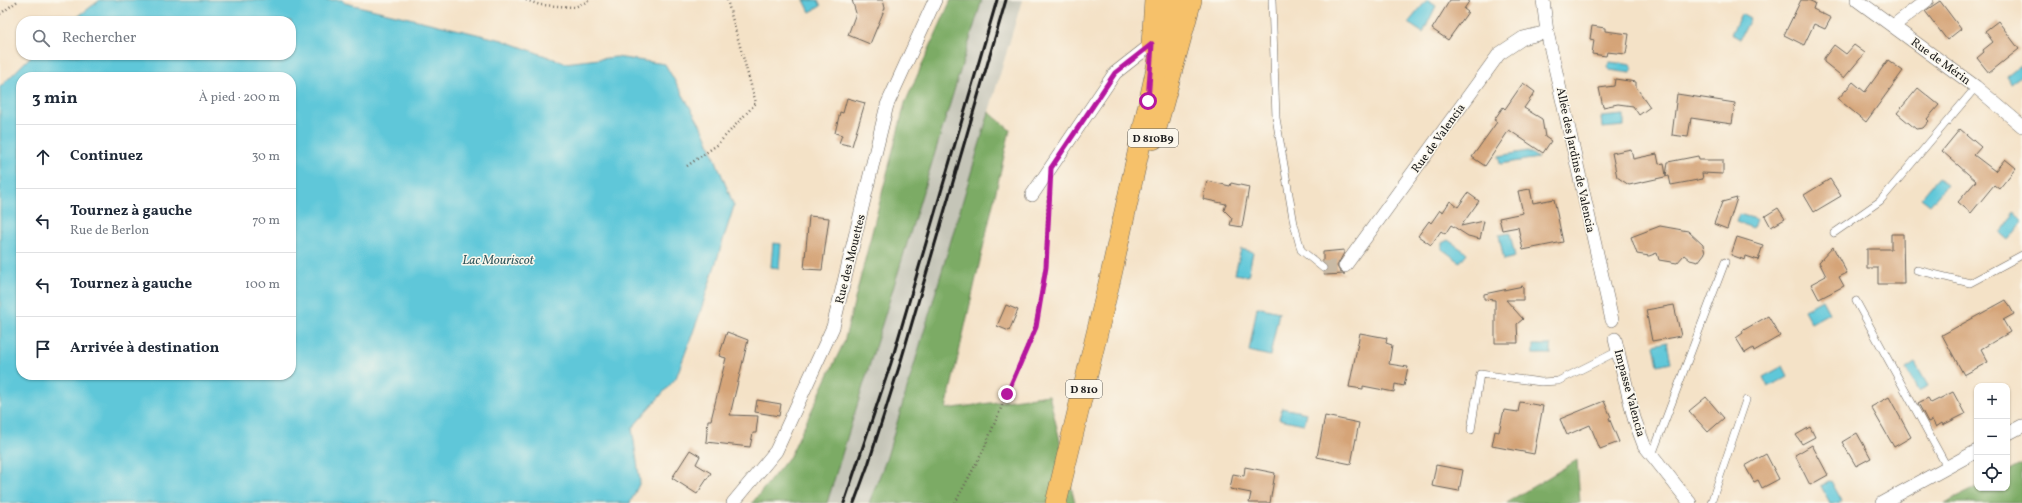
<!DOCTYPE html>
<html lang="fr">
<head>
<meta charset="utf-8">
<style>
  body { margin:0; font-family:Vollkorn,serif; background:#f6f6f7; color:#1f2937 }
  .controls { position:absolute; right:12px; bottom:12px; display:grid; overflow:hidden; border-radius:8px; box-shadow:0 1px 3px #0004 }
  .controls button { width:36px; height:36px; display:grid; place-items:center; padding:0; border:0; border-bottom:1px solid #e0e1e3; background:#fff; color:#1f2937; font:20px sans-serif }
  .stop { position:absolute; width:12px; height:12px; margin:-9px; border:3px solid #b5179e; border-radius:50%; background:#fff }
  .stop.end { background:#b5179e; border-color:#fff; box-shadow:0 1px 4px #0008 }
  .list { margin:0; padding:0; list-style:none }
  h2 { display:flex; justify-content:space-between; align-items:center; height:52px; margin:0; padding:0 16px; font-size:17px }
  h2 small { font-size:13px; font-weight:400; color:#747a83 }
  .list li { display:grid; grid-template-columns:26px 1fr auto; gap:12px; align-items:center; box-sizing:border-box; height:64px; padding:0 16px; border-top:1px solid #e0e1e3 }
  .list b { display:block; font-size:15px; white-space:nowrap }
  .list p { margin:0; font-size:13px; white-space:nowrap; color:#747a83 }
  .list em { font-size:13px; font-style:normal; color:#747a83 }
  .icon { flex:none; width:22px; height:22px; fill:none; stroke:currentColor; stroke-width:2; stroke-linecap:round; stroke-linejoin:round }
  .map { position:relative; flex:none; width:2022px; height:503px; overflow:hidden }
  .search { position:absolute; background:#fff; box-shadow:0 1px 3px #0004; left:16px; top:16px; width:280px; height:44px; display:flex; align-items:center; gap:10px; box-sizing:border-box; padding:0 14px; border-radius:16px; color:#747a83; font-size:15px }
  .panel { position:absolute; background:#fff; box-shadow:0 1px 3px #0004; left:16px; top:72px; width:280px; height:308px; border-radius:16px }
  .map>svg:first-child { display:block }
</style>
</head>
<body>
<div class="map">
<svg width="2022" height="503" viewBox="0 0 2022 503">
  <rect width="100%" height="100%" fill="#fbf7ec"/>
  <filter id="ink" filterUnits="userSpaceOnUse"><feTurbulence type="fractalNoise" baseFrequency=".025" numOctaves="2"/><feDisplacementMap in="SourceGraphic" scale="8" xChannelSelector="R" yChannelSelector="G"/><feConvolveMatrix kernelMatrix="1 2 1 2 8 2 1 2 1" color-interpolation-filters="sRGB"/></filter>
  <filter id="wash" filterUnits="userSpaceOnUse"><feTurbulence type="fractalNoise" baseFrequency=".012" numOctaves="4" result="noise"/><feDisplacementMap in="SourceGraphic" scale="16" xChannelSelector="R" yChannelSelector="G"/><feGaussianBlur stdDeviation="0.9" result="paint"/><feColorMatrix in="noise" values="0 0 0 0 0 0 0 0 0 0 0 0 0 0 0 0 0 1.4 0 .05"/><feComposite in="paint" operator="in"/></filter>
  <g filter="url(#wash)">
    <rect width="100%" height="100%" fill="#f4e2c7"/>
    <path fill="#c5c5b8" d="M982 0H1022L886 460 869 503H827Z"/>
    <g fill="#7cab65" stroke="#4c6440">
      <path d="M951 0H982L827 503H752L790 456 844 342 905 103Z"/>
      <path d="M989 112 1010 130 946 409 1049 395 1075 503H869L886 460Z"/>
      <path d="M1577 460 1580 503H1506Z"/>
      <path d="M2022 464V503H1944L1977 487 2007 488V472Z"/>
    </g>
    <g fill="#5ec7d9" stroke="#3d727a" fill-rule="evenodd">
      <path d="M100 0H342L345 3 502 40 565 63 616 57 665 64 705 133 734 206 699 316 676 378 632 428 640 482 630 503H0V87L32 55H291V21H72ZM21 77H291V375H21Z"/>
      <path d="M804 0H818L821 6 810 12Z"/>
      <path d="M1427 0 1436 6 1423 33 1408 23Z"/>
      <path d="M1741 14 1750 19 1740 39 1731 34Z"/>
      <path d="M1610 62 1632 65 1631 73 1609 70 1607 66Z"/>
      <path d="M2020 65 2022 75 2011 83 2006 76Z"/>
      <path d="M1624 115V126L1602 128 1601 117Z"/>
      <path d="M1528 151 1538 158 1500 164 1499 156Z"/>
      <path d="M1938 178 1947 185 1930 205 1921 198Z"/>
      <path d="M2014 212 2022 219V223L2008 240 2000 233 2013 217 2012 215Z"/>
      <path d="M1739 214 1756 219 1753 228 1736 222Z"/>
      <path d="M1510 233 1515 257 1504 260 1499 235Z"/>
      <path d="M1448 240 1467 253 1460 262 1442 249V243Z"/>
      <path d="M773 243 781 244 779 268 771 267Z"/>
      <path d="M1241 249 1253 252 1248 276 1235 274Z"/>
      <path d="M1822 300 1829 313 1811 323 1804 310Z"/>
      <path d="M1257 307 1279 312 1270 356 1249 351Z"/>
      <path d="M1667 342 1671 362 1658 365 1654 345Z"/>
      <rect x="1533" y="345" width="18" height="9"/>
      <path d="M1915 363 1928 386 1918 391 1906 369Z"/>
      <path d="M1783 366 1788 376 1768 387 1763 377Z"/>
      <path d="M1282 408 1307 413 1304 424 1279 419Z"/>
      <path d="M1831 481 1842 501 1837 503H1830L1821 486Z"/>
    </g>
    <g id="blocks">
      <g fill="#d5a478">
        <path d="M852 0H883L885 8 870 44 848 35 856 13Z"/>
        <path d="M1450 0H1470L1464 9 1468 12 1448 40 1432 29Z"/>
        <path d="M1801 0H1808L1815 3 1813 9 1831 18 1825 29 1814 24 1804 45 1784 35Z"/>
        <path d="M1940 1 1961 29 1947 40 1925 11Z"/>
        <path d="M1998 21 2019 49 1989 73 1977 58 1984 52 1983 50 1993 42 1985 31Z"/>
        <path d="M1592 26 1605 28V31L1629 34 1626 54 1607 52 1606 56 1592 54 1594 40 1590 39Z"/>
        <path d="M1834 45 1846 54 1854 45 1865 53 1844 78 1824 62V58Z"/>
        <path d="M1888 60 1903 71 1866 122 1838 99 1853 82 1865 92Z"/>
        <path d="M1615 79 1636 82V87L1650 107 1639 115 1633 106 1618 104 1603 107 1599 88 1614 86Z"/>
        <path d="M1523 83 1535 92 1524 108 1542 119 1545 137 1551 141 1543 153 1509 130 1485 166 1472 157 1497 122 1494 120 1503 107 1505 109Z"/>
        <path d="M1918 88 1939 105 1927 119 1929 121 1923 128 1916 129 1897 113Z"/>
        <path d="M1677 94 1735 103 1732 124 1691 118 1688 137 1672 135Z"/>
        <path d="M847 98 865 103 852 146 839 143 842 135 835 133 840 112 843 113Z"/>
        <path d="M1960 129 1981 147 1974 155 1995 171 2005 159 2016 168 1999 189 1994 185 1971 213 1958 202 1976 181 1942 151Z"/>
        <path d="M1631 149 1633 159 1657 154 1659 164 1664 163 1666 176 1668 162 1698 156 1699 160H1723V174L1702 173 1703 179 1671 185 1669 176 1629 185 1617 177 1612 153Z"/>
        <path d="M1830 179 1841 196 1814 212 1804 195Z"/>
        <path d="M1207 181 1230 186 1231 183 1249 187 1242 227 1230 225 1232 218 1224 210 1226 204 1203 199Z"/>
        <path d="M1530 189 1533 203 1554 199 1563 242 1523 250 1518 227 1502 230 1499 218 1523 213 1518 191Z"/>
        <path d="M1468 193 1479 201 1461 226 1484 221 1480 239 1468 236 1451 225 1445 234 1441 231 1431 245 1418 236 1429 221 1431 223 1440 210 1443 212 1450 201 1458 207Z"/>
        <path d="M1737 198 1727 229 1714 224 1722 202Z"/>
        <path d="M1778 208 1785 219 1771 227 1765 216Z"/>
        <path d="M809 216 829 218 822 270 804 269Z"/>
        <path d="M1660 226 1688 231 1703 245 1705 253 1698 262 1690 260 1684 255 1677 263 1659 260 1657 253 1649 256 1637 254 1631 237Z"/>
        <path d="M1891 234H1903L1904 284H1878V268H1867V249H1891Z"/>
        <path d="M1737 237 1763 245 1758 260 1746 256 1745 260 1731 255Z"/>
        <path d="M1833 247 1847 273 1839 277 1844 286 1819 299 1811 284 1826 276 1819 262Z"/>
        <path d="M1344 250V253L1337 266 1340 272 1345 274 1324 275 1328 268 1323 262V252Z"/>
        <path d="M1523 286V300H1506L1523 319 1517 324 1518 343H1495V300L1484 299V294Z"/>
        <path d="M2006 300 2014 314 2003 320 2010 332 1981 349 1988 362 1964 375 1942 335Z"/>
        <path d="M1006 305 1018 310 1009 331 997 326Z"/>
        <path d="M1674 305 1681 336 1652 341 1646 310Z"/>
        <path d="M1768 316 1780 336 1754 351 1753 348 1745 353 1736 338 1743 333 1742 331Z"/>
        <path d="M727 332 748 340 730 415 758 416 756 433H753L750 447 706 442 708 420H711L726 358 719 356Z"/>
        <path d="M1360 333 1387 338 1386 343 1392 345 1389 364 1408 367 1404 386 1395 384 1394 392 1363 386V389L1349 387Z"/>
        <path d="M1953 392 1965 414 1943 425 1942 423 1936 427 1932 420 1928 422 1918 403 1928 398 1931 403Z"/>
        <path d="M1706 397 1724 418 1708 432 1689 411Z"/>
        <path d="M1889 397 1911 437 1894 447 1871 407Z"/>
        <path d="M757 400 781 404 779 416 755 412Z"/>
        <path d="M1604 401 1611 417 1609 418 1619 442 1600 449 1590 425 1567 435 1560 419Z"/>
        <path d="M1520 402 1543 406 1534 454 1492 446 1495 431 1499 432 1504 410 1518 412Z"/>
        <path d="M1325 416 1359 423 1351 464 1317 457Z"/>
        <path d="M1810 427 1815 437 1802 444 1796 435Z"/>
        <path d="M1857 433 1871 458 1856 466 1842 442Z"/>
        <path d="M1812 445 1828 475 1810 485 1795 455Z"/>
        <path d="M690 450 700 456 696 464 711 473 697 494 672 478Z"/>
        <path d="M1766 454 1779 479 1762 488 1758 480 1754 482 1745 466Z"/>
        <path d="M1436 465 1463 470 1459 491 1432 486Z"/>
        <path d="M1245 467 1275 473 1270 503H1249L1251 493 1230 489 1233 474 1244 476Z"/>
      </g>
    </g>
  </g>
  <g filter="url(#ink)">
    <use href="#blocks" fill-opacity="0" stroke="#686158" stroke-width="1"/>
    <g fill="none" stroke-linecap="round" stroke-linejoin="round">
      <path stroke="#c9baa5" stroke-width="13" stroke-dasharray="13 6" stroke-linecap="butt" d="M1323 268 1345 266"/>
      <defs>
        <g id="service">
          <path d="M1272 0 1276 118 1294 224 1301 250 1323 268"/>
          <path d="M1834 233 1880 201 1976 87"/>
          <path d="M1917 270 1970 283 2022 255"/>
          <path d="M1856 301 1947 467"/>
          <path d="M1471 430 1480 374 1541 382 1558 381 1618 351"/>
          <path d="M1652 455 1725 262"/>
          <path d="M1711 503 1746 400"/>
        </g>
        <g id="minor">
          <path d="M1543 0 1547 32 1612 320"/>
          <path d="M1857 0 1976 87 2022 126"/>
          <path d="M1893 26 1927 0"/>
          <path d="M1032 195 1115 73 1152 44"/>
          <path d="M1345 266 1499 54 1523 38 1547 32"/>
          <path d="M1615 339 1634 418 1644 445 1690 503"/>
          <path d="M2007 434 2022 426"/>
          <path d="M733 503 776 451 833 327 887 105 935 0"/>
          <path d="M1882 503 1977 451"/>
        </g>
        <g id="primary">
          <path d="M1152 44 1155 0"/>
          <path d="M1153 139 1191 0"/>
          <path d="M1056 503 1111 275 1172 0"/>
        </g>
      </defs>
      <use href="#service" stroke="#686158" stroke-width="8"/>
      <use href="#minor" stroke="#686158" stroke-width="14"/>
      <use href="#primary" stroke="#686158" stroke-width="22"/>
      <g stroke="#686158" stroke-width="2.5" stroke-dasharray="1 3" stroke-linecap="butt">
        <path d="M526 0 540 5 575 7 591 0"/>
        <path d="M0 14 19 0"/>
        <path d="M687 166 717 145 756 103 727 0"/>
        <path d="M955 503 983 451 1035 327 1046 267 1048 196"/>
      </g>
      <use href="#service" stroke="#fff" stroke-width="7"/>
      <use href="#minor" stroke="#fff" stroke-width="13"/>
      <use href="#primary" stroke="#f6c16b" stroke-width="21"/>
      <g stroke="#1c1c1c" stroke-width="3">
        <path d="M844 503 891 363 997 0"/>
        <path d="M854 503 868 465 900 364 1006 0"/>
      </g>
    </g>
  </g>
  <g fill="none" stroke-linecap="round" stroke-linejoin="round" filter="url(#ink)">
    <path stroke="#b5179e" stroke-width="5" d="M1007 394 1036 327 1046 267 1051 168 1115 73 1152 44 1148 101"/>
  </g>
  <g text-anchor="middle" stroke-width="3" stroke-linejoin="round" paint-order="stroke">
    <g fill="#fbf7ec" stroke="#5f5e5a" stroke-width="1">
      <rect x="1128" y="129" width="50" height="18" rx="3"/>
      <rect x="1066" y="380" width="36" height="18" rx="3"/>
    </g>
    <g font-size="11" font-weight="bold" fill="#1c1c1c">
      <text x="1153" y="142">D 810B9</text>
      <text x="1084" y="393">D 810</text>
    </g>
    <g font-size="12" fill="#1c1c1c" stroke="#fbf7ec">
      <text transform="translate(1941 61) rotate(36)" y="4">Rue de Mérin</text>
      <text transform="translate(1438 138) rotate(-54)" y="4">Rue de Valencia</text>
      <text transform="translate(1576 160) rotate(78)" y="4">Allée des Jardins de Valencia</text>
      <text transform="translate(850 259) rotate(-76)" y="4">Rue des Mouettes</text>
      <text transform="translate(1630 393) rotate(75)" y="4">Impasse Valencia</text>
    </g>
    <g font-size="13" font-style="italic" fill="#33585e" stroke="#fbf7ec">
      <text x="498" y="264">Lac Mouriscot</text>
    </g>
  </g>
</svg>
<div class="controls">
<button>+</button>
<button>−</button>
<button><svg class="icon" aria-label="locate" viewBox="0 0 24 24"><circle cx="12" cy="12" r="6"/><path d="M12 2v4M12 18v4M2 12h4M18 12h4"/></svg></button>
</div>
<div class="stop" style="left:1148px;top:101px"></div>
<div class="stop end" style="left:1007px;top:394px"></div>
<div class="search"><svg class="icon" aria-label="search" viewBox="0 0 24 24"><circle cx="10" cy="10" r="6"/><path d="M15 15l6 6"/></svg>Rechercher</div>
<section class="panel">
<h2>3 min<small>À pied · 200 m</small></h2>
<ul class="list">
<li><svg class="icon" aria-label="ahead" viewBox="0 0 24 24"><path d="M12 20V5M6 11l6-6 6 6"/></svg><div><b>Continuez</b></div><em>30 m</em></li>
<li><svg class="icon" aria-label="left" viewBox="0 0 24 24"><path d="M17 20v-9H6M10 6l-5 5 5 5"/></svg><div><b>Tournez à gauche</b><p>Rue de Berlon</p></div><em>70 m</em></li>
<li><svg class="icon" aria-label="left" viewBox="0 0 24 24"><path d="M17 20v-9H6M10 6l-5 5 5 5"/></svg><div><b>Tournez à gauche</b></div><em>100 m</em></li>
<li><svg class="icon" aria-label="arrive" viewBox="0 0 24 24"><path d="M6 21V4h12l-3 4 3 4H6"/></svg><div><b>Arrivée à destination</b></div></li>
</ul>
</section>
</div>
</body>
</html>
